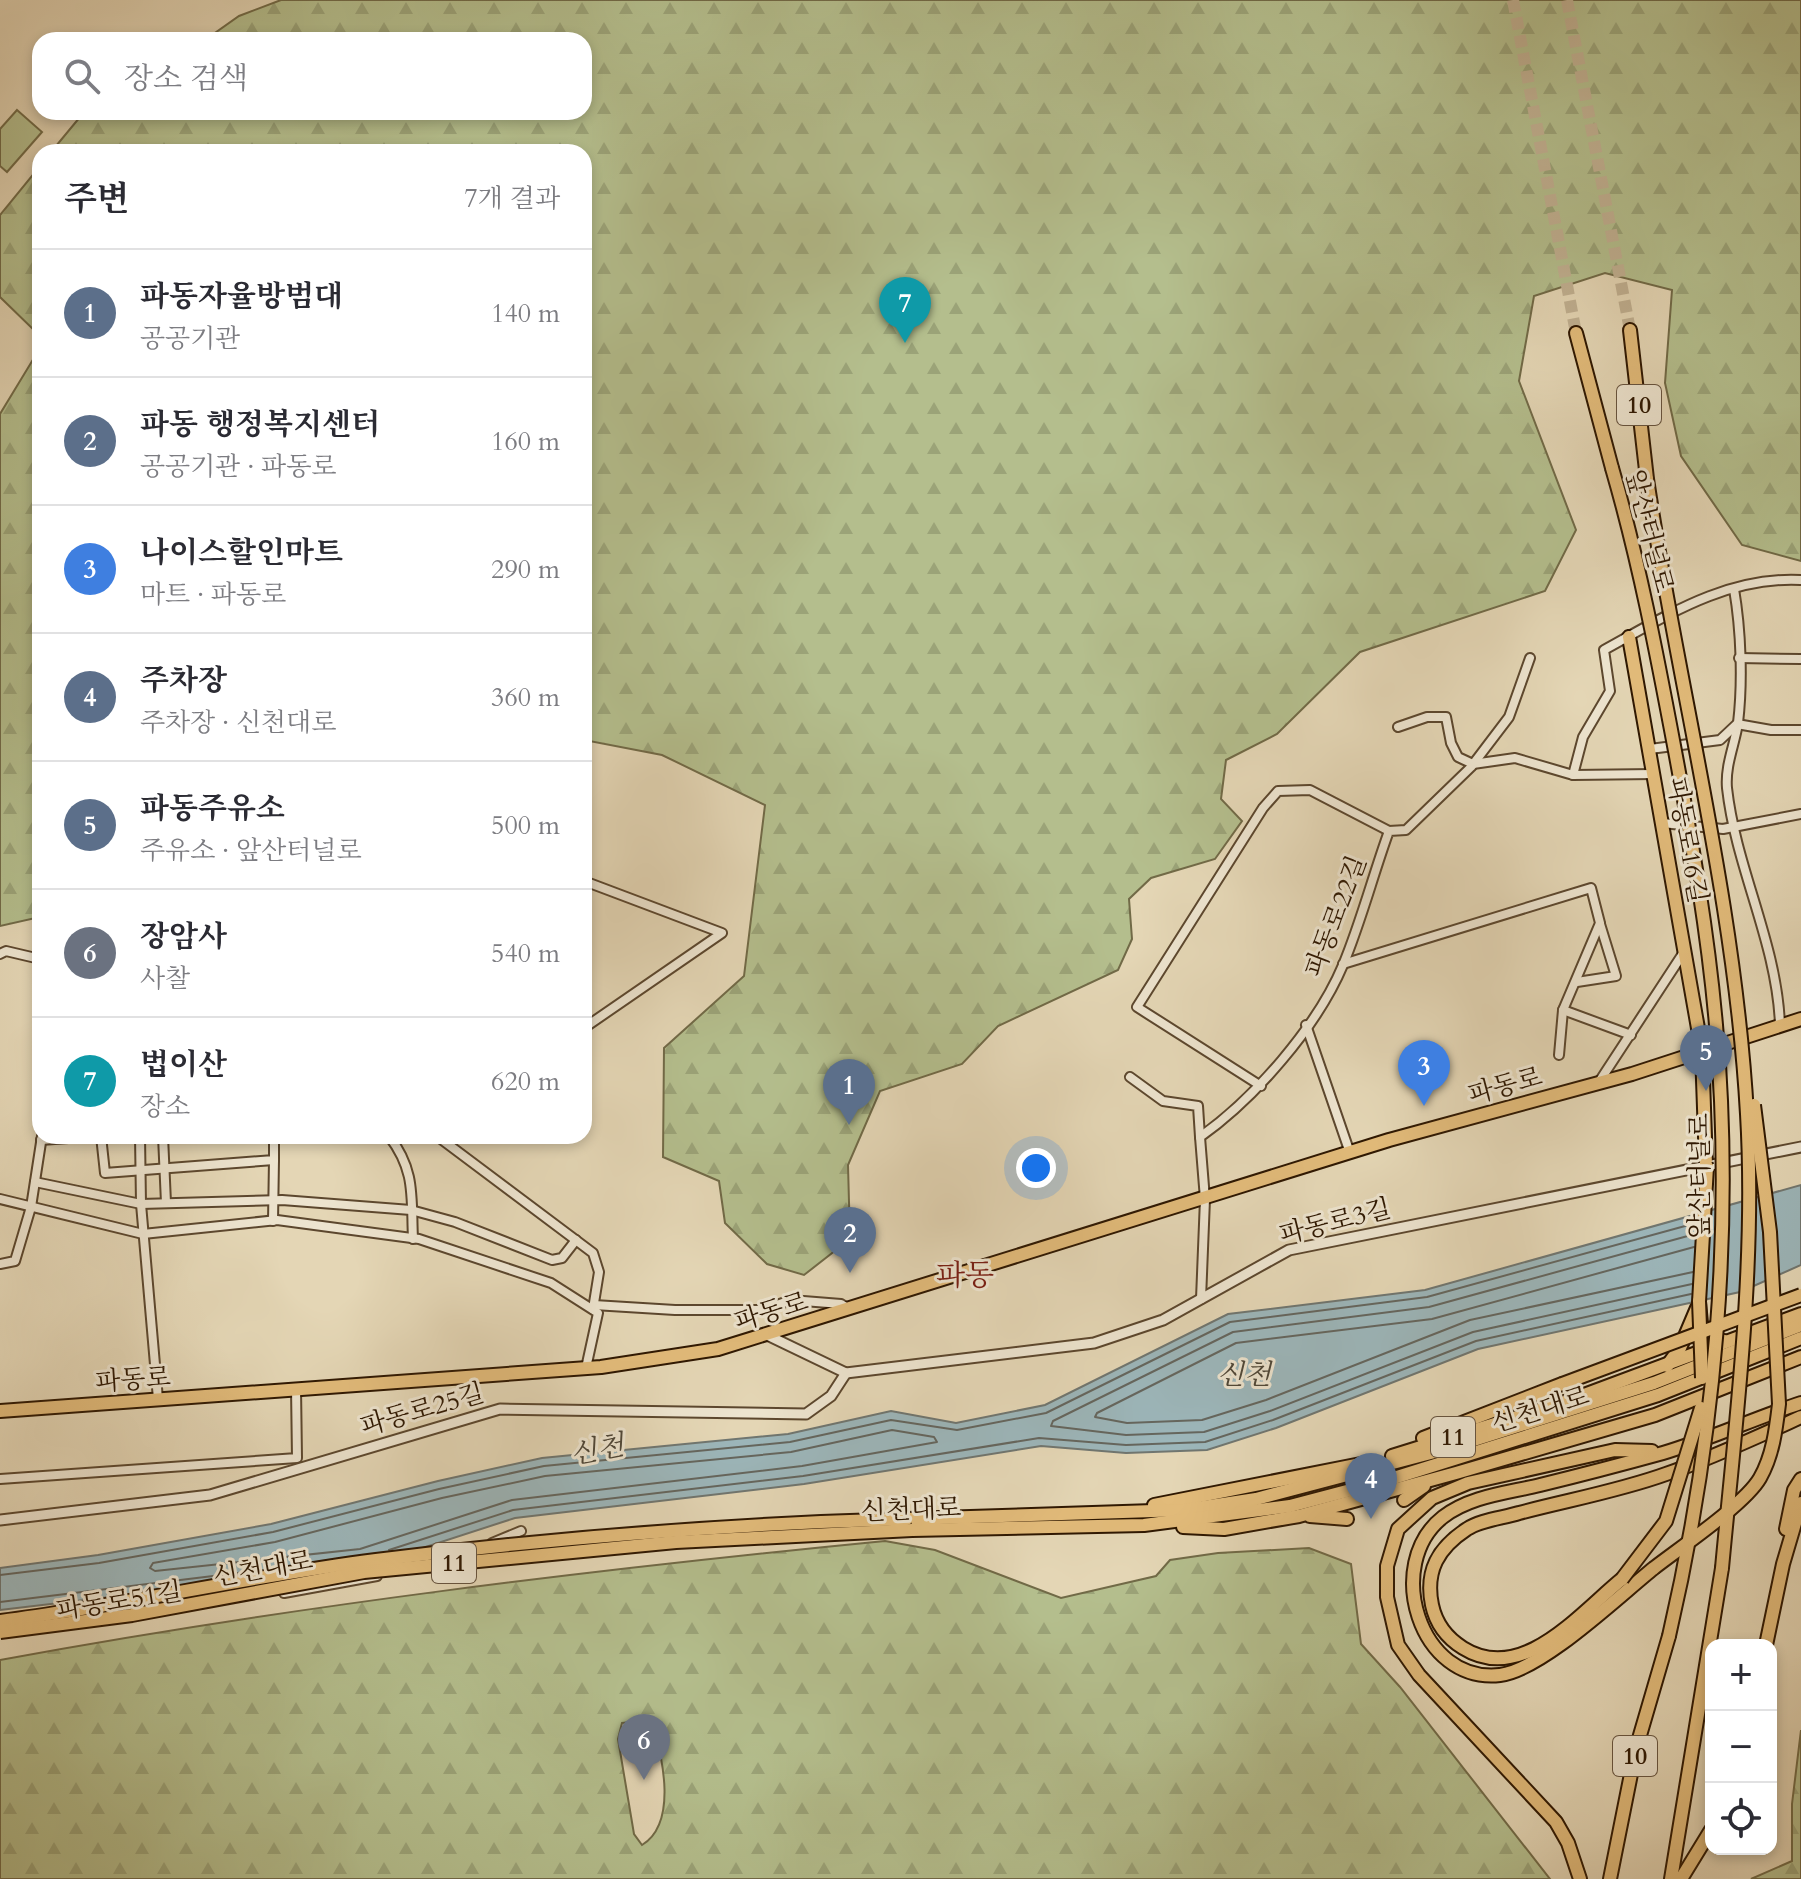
<!DOCTYPE html>
<html lang="ko">
<head>
<meta charset="utf-8">
<style>
  body { margin:0; font-family:Cardo,"Noto Serif KR",serif; background:#f7f7f7; color:#2b2b33 }
  .controls { position:absolute; right:24px; bottom:24px; display:grid; overflow:hidden; border-radius:16px; box-shadow:0 4px 12px #0003 }
  .controls button { width:72px; height:72px; display:grid; place-items:center; padding:0; border:0; border-bottom:2px solid #e1e1e2; background:#fff; color:#2b2b33; font:40px sans-serif }
  .you { position:absolute; left:1036px; top:1168px; width:28px; height:28px; margin:-20px; border:6px solid #fff; border-radius:50%; background:#1a73e8; box-shadow:0 0 0 12px #1a73e833 }
  .badge { display:grid; place-items:center; width:52px; height:52px; border-radius:50%; background:#8f2418; color:#fff; font-size:26px; font-weight:700 }
  .pin { position:absolute; translate:-50% -66px; filter:drop-shadow(0 2px 4px #0008) }
  .pin::after { content:''; position:absolute; top:42px; width:28px; height:24px; background:inherit; clip-path:polygon(0 0,100% 0,50% 100%) }
  .list { margin:0; padding:0; list-style:none }
  h2 { display:flex; justify-content:space-between; align-items:center; height:104px; margin:0; padding:0 32px; font-size:34px }
  h2 small { font-size:26px; font-weight:400; color:#7c7c81 }
  .list li { display:grid; grid-template-columns:52px 1fr auto; gap:24px; align-items:center; box-sizing:border-box; height:128px; padding:0 32px; border-top:2px solid #e1e1e2 }
  .list b { display:block; font-size:30px; white-space:nowrap }
  .list p { margin:0; font-size:26px; white-space:nowrap; color:#7c7c81 }
  .list em { font-size:26px; font-style:normal; color:#7c7c81 }
  .icon { flex:none; width:44px; height:44px; fill:none; stroke:currentColor; stroke-width:2; stroke-linecap:round; stroke-linejoin:round }
  .map { position:relative; flex:none; width:1801px; height:1879px; overflow:hidden }
  .search { position:absolute; background:#fff; box-shadow:0 4px 12px #0003; left:32px; top:32px; width:560px; height:88px; display:flex; align-items:center; gap:20px; box-sizing:border-box; padding:0 28px; border-radius:24px; color:#7c7c81; font-size:30px }
  .panel { position:absolute; background:#fff; box-shadow:0 4px 12px #0003; left:32px; top:144px; width:560px; height:1000px; border-radius:24px }
  .map>svg:first-child { display:block }
</style>
</head>
<body>
<div class="map">
<svg width="1801" height="1879" viewBox="0 0 1801 1879">
  <defs>
    <pattern id="forest-firs" width="22" height="20" patternUnits="userSpaceOnUse" patternTransform="scale(2)"><rect width="22" height="20" fill="#b4be8d"/><path d="M5 1l3.5 6h-7zM16 11l3.5 6h-7z" fill="#9ba378"/></pattern>
  </defs>
  <rect width="100%" height="100%" fill="#e4d6b5"/>
  <filter id="stains"><feTurbulence type="fractalNoise" baseFrequency=".0025" numOctaves="4"/><feColorMatrix values="0 0 0 0 .2 0 0 0 0 .09 0 0 0 0 .02 0 0 0 .5 -.17"/></filter>
  <radialGradient id="worn" r=".72"><stop offset=".6" stop-color="#630" stop-opacity="0"/><stop offset="1" stop-color="#630" stop-opacity=".3"/></radialGradient>
  <path fill="#b4be8d" stroke="#716a47" stroke-width="2" d="M17 110 42 132 7 172 0 166V129Z"/>
  <g fill="url(#forest-firs)" stroke="#716a47" stroke-width="2" fill-rule="evenodd">
    <path d="M281 0H1801V561L1742 545 1681 456 1665 383 1672 290 1605 273 1534 296 1519 381 1576 530 1545 591 1360 652 1277 734 1226 760 1221 799 1242 821 1215 859 1151 878 1129 899 1132 939 1118 970 998 1026 962 1064 880 1091 848 1165 850 1239 804 1275 767 1264 725 1223 719 1181 663 1157 664 1048 744 976 765 805 662 755 584 740V152H51L80 117 102 112H584V40H205L239 16Z"/>
    <path d="M40 166V336L0 297V215Z"/>
    <path d="M40 348V917L0 926V414Z"/>
    <path d="M885 1541 935 1550 1061 1598 1156 1576 1170 1560 1218 1553 1309 1548 1351 1564 1361 1644 1400 1687 1550 1879H0V1660C293 1606 589 1570 885 1541ZM642 1721 654 1725C662 1758 678 1823 642 1845L634 1834 618 1739 622 1723Z"/>
    <path d="M1801 1730V1879H1751L1792 1861V1804Z"/>
  </g>
  <path fill="#9cb6ba" stroke="#707670" stroke-width="2" d="M1801 1185V1265L1740 1292 1478 1349 1276 1428 1207 1450 1126 1453 1041 1446 804 1484 515 1518 364 1567 0 1610V1568L98 1555 271 1524 438 1481 542 1458 788 1434 891 1411 956 1423 1045 1405 1228 1314 1425 1290Z"/>
  <g fill="none" stroke-linecap="round" stroke-linejoin="round">
    <g stroke="#65665e" stroke-width="2">
      <path d="M1693 1272 1470 1320 1266 1400 1202 1420 1127 1423 1095 1417 1097 1413 1236 1343 1432 1319 1694 1247"/>
      <path d="M1692 1284 1473 1332 1270 1411 1204 1432 1126 1435 1051 1426 1053 1421 1233 1332 1429 1307 1695 1234"/>
      <path d="M892 1430 934 1437 937 1442 802 1466 512 1500 360 1549 155 1571 150 1568 153 1563 275 1542 442 1498 545 1476 791 1452Z"/>
      <path d="M389 1550 513 1510 803 1476 1039 1438 1126 1445 1205 1442 1273 1420 1476 1341 1691 1294"/>
      <path d="M0 1575 99 1563 273 1532 439 1489 544 1466 790 1442 891 1420 957 1430 1046 1413 1230 1322 1427 1297 1696 1223"/>
      <path d="M0 1602 254 1571"/>
    </g>
    <g stroke="#c0b091" stroke-width="12" stroke-dasharray="12 6" stroke-linecap="butt">
      <path d="M1513 0 1576 333"/>
      <path d="M1567 0 1630 330"/>
    </g>
    <defs>
      <g id="minor">
        <path d="M1734 589C1741 630 1743 681 1738 723 1735 744 1725 765 1727 788 1736 869 1777 943 1780 1025"/>
        <path d="M1739 658 1801 659"/>
        <path d="M1398 727 1427 717H1446L1451 743 1458 757 1473 764 1515 758 1573 775 1654 774"/>
        <path d="M1651 754 1650 749 1720 740 1737 724 1771 730H1801"/>
        <path d="M1573 775 1583 737 1610 691 1604 650C1666 616 1727 576 1801 580"/>
        <path d="M1662 823 1723 829 1801 814"/>
        <path d="M584 881 722 933 584 1028"/>
        <path d="M0 954 6 951 40 959"/>
        <path d="M1343 964 1591 888 1600 923 1563 1010 1559 1055"/>
        <path d="M1577 982 1616 976 1600 924"/>
        <path d="M1563 1010 1631 1035"/>
        <path d="M1306 1025 1350 1153"/>
        <path d="M1130 1077 1163 1101 1198 1106 1200 1137"/>
        <path d="M1599 1082 1684 952"/>
        <path d="M1261 1086 1137 1007 1263 808 1278 791 1310 790 1389 831"/>
        <path d="M101 1136 105 1173 274 1160V1136"/>
        <path d="M140 1136 141 1204 158 1399"/>
        <path d="M163 1136 166 1203"/>
        <path d="M389 1136C416 1171 411 1197 413 1239"/>
        <path d="M437 1136 593 1253 599 1272 593 1309"/>
        <path d="M41 1140 96 1136"/>
        <path d="M35 1182 141 1204 282 1200 411 1210 455 1222 552 1260 562 1258 576 1240"/>
        <path d="M0 1199 143 1234 277 1220 419 1239 551 1283 598 1313 586 1368"/>
        <path d="M273 1221 274 1160"/>
        <path d="M0 1264 15 1261 31 1207 42 1136"/>
        <path d="M1201 1299 1205 1199 1200 1137C1254 1099 1317 1027 1343 965 1361 922 1373 875 1389 831L1406 830 1471 767 1509 717 1530 658"/>
        <path d="M594 1305 675 1310H763L791 1300 841 1304 849 1309"/>
        <path d="M0 1479 297 1458 296 1388"/>
        <path d="M492 1543 521 1531"/>
        <path d="M284 1593 377 1576"/>
      </g>
      <g id="tertiary">
        <path d="M767 1335 846 1373 1094 1343 1163 1320 1289 1250 1801 1147"/>
        <path d="M0 1520 210 1495 500 1409 806 1414 831 1396 846 1373"/>
      </g>
      <g id="primary">
        <path d="M1629 637 1702 1051"/>
        <path d="M0 1411 601 1367 718 1349 1389 1140 1632 1074 1801 1019"/>
      </g>
      <g id="trunk">
        <path d="M1630 330 1647 479"/>
        <path d="M1576 333 1612 468"/>
        <path d="M1702 1051 1706 1165"/>
        <path d="M1707 1167 1699 1302 1701 1323 1708 1338 1724 1341"/>
        <path d="M1667 1366 1680 1348 1697 1308"/>
        <path d="M1423 1438 1562 1384"/>
        <path d="M1392 1456 1565 1402 1801 1314"/>
        <path d="M1404 1500 1424 1486"/>
        <path d="M1154 1505 1371 1462"/>
        <path d="M1310 1516 1347 1519"/>
        <path d="M907 1519 1184 1510 1256 1499 1442 1450 1654 1383 1801 1325"/>
        <path d="M1183 1527 1224 1529 1299 1516 1456 1473 1655 1415 1801 1357"/>
        <path d="M1786 1529 1794 1490 1801 1479"/>
        <path d="M912 1530 1144 1525 1290 1506 1381 1482 1658 1395 1801 1338"/>
        <path d="M1654 1568C1619 1596 1542 1670 1500 1675 1419 1684 1383 1564 1443 1517 1470 1496 1507 1493 1540 1485 1581 1475 1623 1464 1663 1453 1710 1439 1755 1418 1801 1403"/>
        <path d="M1622 1579C1579 1614 1522 1685 1463 1648 1447 1638 1436 1624 1432 1605 1425 1571 1438 1548 1467 1529 1480 1520 1503 1518 1519 1513 1568 1500 1619 1491 1666 1474 1712 1458 1757 1437 1801 1417"/>
        <path d="M1766 1645 1783 1564 1801 1503"/>
        <path d="M1580 1879 1568 1843 1556 1822 1419 1675 1398 1645 1387 1597V1566L1398 1529 1432 1498 1468 1483 1615 1450 1652 1451"/>
        <path d="M1610 1879 1636 1749 1669 1636"/>
        <path d="M1671 1879 1722 1568"/>
        <path d="M1681 1879 1711 1830"/>
      </g>
    </defs>
    <use href="#minor" stroke="#5c472e" stroke-width="12"/>
    <use href="#tertiary" stroke="#5c472e" stroke-width="13"/>
    <use href="#primary" stroke="#2e1701" stroke-width="16"/>
    <use href="#trunk" stroke="#2e1701" stroke-width="16"/>
    <use href="#minor" stroke="#ede4cf" stroke-width="8"/>
    <use href="#tertiary" stroke="#ede4cf" stroke-width="9"/>
    <use href="#primary" stroke="#e2bb7a" stroke-width="12"/>
    <use href="#trunk" stroke="#e2bb7a" stroke-width="12"/>
    <defs>
      <g id="trunk-bridge">
        <path d="M1612 468C1639 561 1657 655 1675 751 1692 842 1708 933 1716 1025 1734 1228 1715 1438 1669 1636"/>
        <path d="M1647 479C1679 691 1735 900 1747 1114 1756 1265 1736 1418 1722 1568"/>
        <path d="M1706 1165 1707 1167"/>
        <path d="M1699 1301 1702 1378"/>
        <path d="M1562 1384 1801 1295"/>
        <path d="M1654 1568C1681 1547 1745 1504 1760 1478 1773 1455 1776 1429 1779 1404L1770 1232 1754 1105"/>
        <path d="M1622 1579 1666 1521 1701 1408"/>
        <path d="M0 1621C126 1605 250 1576 376 1560 553 1538 729 1524 907 1519"/>
        <path d="M0 1632 132 1615 364 1572 676 1542 912 1530"/>
      </g>
    </defs>
    <use href="#trunk-bridge" stroke="#2e1701" stroke-width="16" stroke-linecap="butt"/>
    <use href="#trunk-bridge" stroke="#e2bb7a" stroke-width="12"/>
  </g>
  <g text-anchor="middle" stroke-width="6" stroke-linejoin="round" paint-order="stroke">
    <g fill="#ede4cf" stroke="#67543f" stroke-width="2">
      <rect x="1617" y="385" width="44" height="40" rx="6"/>
      <rect x="1431" y="1417" width="44" height="40" rx="6"/>
      <rect x="432" y="1543" width="44" height="40" rx="6"/>
      <rect x="1613" y="1736" width="44" height="40" rx="6"/>
    </g>
    <g font-size="24" font-weight="bold" fill="#2e1701">
      <text x="1639" y="413">10</text>
      <text x="1453" y="1445">11</text>
      <text x="454" y="1571">11</text>
      <text x="1635" y="1764">10</text>
    </g>
    <g font-size="26" fill="#2e1701" stroke="#ede4cf">
      <text transform="translate(1650 531) rotate(76)" y="9">앞산터널로</text>
      <text transform="translate(1688 840) rotate(80)" y="9">파동로16길</text>
      <text transform="translate(1335 916) rotate(-69)" y="9">파동로22길</text>
      <text transform="translate(1505 1085) rotate(-15)" y="9">파동로</text>
      <text transform="translate(1699 1176) rotate(-90)" y="9">앞산터널로</text>
      <text transform="translate(1335 1221) rotate(-14)" y="9">파동로3길</text>
      <text transform="translate(771 1311) rotate(-17)" y="9">파동로</text>
      <text transform="translate(133 1379) rotate(-4)" y="9">파동로</text>
      <text transform="translate(422 1409) rotate(-16)" y="9">파동로25길</text>
      <text transform="translate(1540 1409) rotate(-17)" y="9">신천대로</text>
      <text transform="translate(911 1509) rotate(-2)" y="9">신천대로</text>
      <text transform="translate(263 1568) rotate(-10)" y="9">신천대로</text>
      <text transform="translate(119 1600) rotate(-9)" y="9">파동로51길</text>
    </g>
    <g font-size="28" font-style="italic" fill="#4f4738" stroke="#ede4cf">
      <text x="1244" y="1384">신천</text>
      <text transform="translate(597 1449) rotate(-11)" y="10">신천</text>
    </g>
    <g font-size="30" fill="#7a1f14" stroke="#ede4cf">
      <text x="965" y="1285">파동</text>
    </g>
  </g>
  <rect width="100%" height="100%" filter="url(#stains)"/>
  <rect width="100%" height="100%" fill="url(#worn)"/>
</svg>
<div class="controls">
<button>+</button>
<button>−</button>
<button><svg class="icon" aria-label="locate" viewBox="0 0 24 24"><circle cx="12" cy="12" r="6"/><path d="M12 2v4M12 18v4M2 12h4M18 12h4"/></svg></button>
</div>
<div class="you"></div>
<div class="pin badge" style="left:849px;top:1125px;background:#5c6f8a">1</div>
<div class="pin badge" style="left:850px;top:1273px;background:#5c6f8a">2</div>
<div class="pin badge" style="left:1424px;top:1106px;background:#3f7fe0">3</div>
<div class="pin badge" style="left:1371px;top:1519px;background:#5c6f8a">4</div>
<div class="pin badge" style="left:1706px;top:1091px;background:#5c6f8a">5</div>
<div class="pin badge" style="left:644px;top:1780px;background:#6b7280">6</div>
<div class="pin badge" style="left:905px;top:343px;background:#0f9aa8">7</div>
<div class="search"><svg class="icon" aria-label="search" viewBox="0 0 24 24"><circle cx="10" cy="10" r="6"/><path d="M15 15l6 6"/></svg>장소 검색</div>
<section class="panel">
<h2>주변<small>7개 결과</small></h2>
<ul class="list">
<li><span class="badge" style="background:#5c6f8a">1</span><div><b>파동자율방범대</b><p>공공기관</p></div><em>140 m</em></li>
<li><span class="badge" style="background:#5c6f8a">2</span><div><b>파동 행정복지센터</b><p>공공기관 · 파동로</p></div><em>160 m</em></li>
<li><span class="badge" style="background:#3f7fe0">3</span><div><b>나이스할인마트</b><p>마트 · 파동로</p></div><em>290 m</em></li>
<li><span class="badge" style="background:#5c6f8a">4</span><div><b>주차장</b><p>주차장 · 신천대로</p></div><em>360 m</em></li>
<li><span class="badge" style="background:#5c6f8a">5</span><div><b>파동주유소</b><p>주유소 · 앞산터널로</p></div><em>500 m</em></li>
<li><span class="badge" style="background:#6b7280">6</span><div><b>장암사</b><p>사찰</p></div><em>540 m</em></li>
<li><span class="badge" style="background:#0f9aa8">7</span><div><b>법이산</b><p>장소</p></div><em>620 m</em></li>
</ul>
</section>
</div>
</body>
</html>
